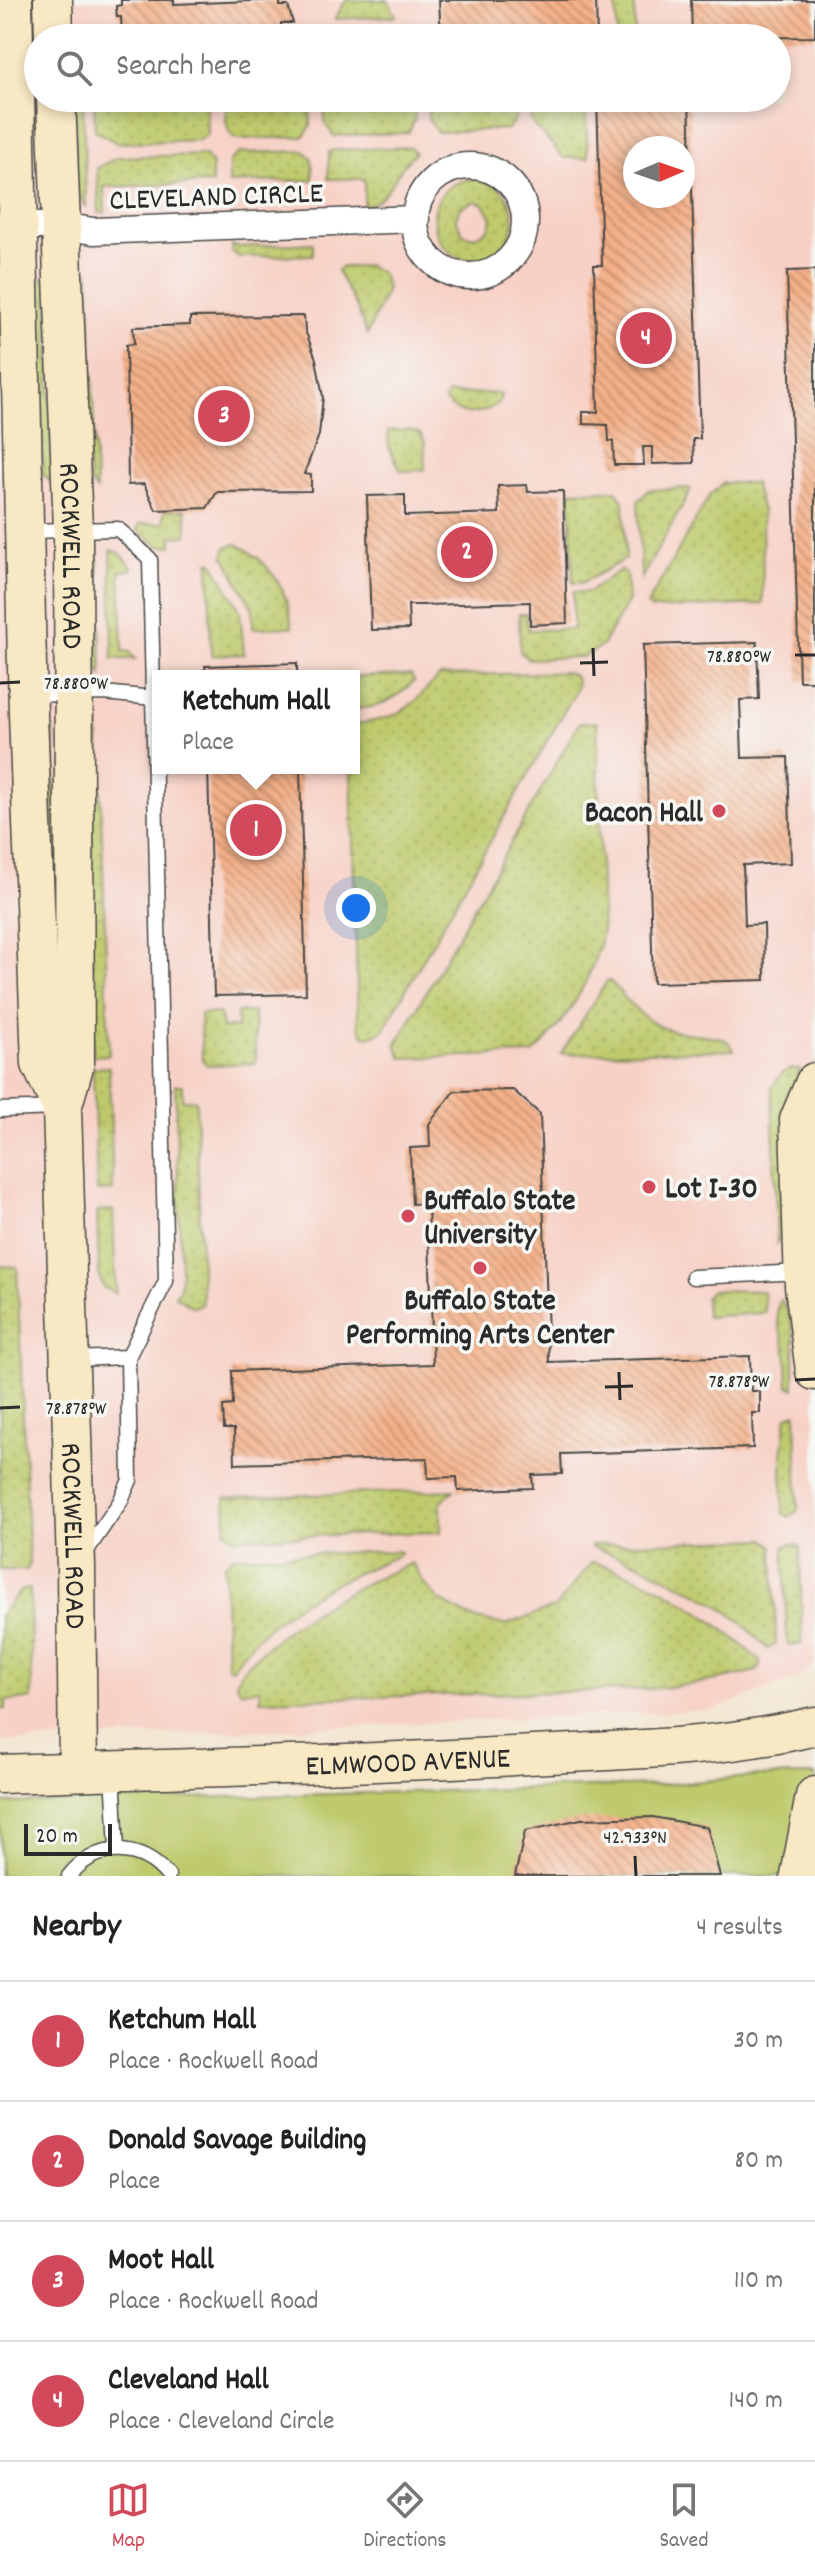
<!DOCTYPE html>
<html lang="en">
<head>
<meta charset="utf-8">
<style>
  body { margin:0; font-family:Dekko,sans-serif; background:#f6f6f6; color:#222 }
  .compass { position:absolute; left:623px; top:136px; width:72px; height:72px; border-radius:50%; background:#fff; box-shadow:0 4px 12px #0003; rotate:88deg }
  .scale { position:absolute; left:24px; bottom:20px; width:88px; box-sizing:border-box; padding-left:8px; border:4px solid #2b2b2b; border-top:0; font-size:22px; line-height:28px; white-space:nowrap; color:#2b2b2b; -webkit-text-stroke:6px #f6f6f2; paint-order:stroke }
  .you { position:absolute; left:356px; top:908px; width:28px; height:28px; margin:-20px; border:6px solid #fff; border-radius:50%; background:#1a73e8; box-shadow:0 0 0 12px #1a73e833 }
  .badge { display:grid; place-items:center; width:52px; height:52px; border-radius:50%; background:#d1495b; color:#fff; font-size:26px; font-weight:700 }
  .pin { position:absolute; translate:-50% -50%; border:4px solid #fff; box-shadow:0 2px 8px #0006 }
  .popup { position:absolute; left:152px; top:670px; width:208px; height:104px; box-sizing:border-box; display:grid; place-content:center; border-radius:0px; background:#fff; filter:drop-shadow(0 2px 6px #0005); font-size:26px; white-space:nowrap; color:#767676 }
  .popup b { font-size:30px; color:#222 }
  .popup::after { content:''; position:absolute; left:50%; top:100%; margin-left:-16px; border:16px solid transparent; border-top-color:#fff }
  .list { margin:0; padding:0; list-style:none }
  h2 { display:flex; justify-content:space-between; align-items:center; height:104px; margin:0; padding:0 32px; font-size:34px }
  h2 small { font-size:26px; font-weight:400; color:#767676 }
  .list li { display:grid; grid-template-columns:52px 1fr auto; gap:24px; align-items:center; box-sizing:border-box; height:120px; padding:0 32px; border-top:2px solid #e0e0e0 }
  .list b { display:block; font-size:30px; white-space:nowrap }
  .list p { margin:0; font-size:26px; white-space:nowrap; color:#767676 }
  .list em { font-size:26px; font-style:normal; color:#767676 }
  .icon { flex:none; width:44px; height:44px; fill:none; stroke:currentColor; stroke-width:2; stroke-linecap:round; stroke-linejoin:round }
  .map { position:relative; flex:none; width:815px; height:1876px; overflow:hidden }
  .search { position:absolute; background:#fff; box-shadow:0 4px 12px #0003; left:24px; right:24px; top:24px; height:88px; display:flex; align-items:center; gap:20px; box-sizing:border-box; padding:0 28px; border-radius:44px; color:#767676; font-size:30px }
  .sheet { height:584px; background:#fff }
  nav { display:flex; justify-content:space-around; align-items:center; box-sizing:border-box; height:112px; border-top:2px solid #e0e0e0; background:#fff; font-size:22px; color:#767676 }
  nav a { display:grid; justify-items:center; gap:4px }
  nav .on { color:#d1495b }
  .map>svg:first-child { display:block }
</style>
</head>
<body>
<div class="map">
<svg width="815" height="1876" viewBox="0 0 815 1876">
  <defs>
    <pattern id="grass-dots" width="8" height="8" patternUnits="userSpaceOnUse" patternTransform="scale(2)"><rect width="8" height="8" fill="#beca6c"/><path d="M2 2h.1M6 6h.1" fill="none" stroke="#a3ae5e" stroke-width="1.8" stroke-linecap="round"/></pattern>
    <pattern id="building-back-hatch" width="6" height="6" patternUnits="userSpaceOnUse" patternTransform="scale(2)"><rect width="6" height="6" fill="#f4b088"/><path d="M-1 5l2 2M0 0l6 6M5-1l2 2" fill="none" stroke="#c68f6f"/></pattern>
  </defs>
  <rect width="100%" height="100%" fill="#f6f6f2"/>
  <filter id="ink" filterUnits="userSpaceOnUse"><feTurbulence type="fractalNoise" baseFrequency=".0125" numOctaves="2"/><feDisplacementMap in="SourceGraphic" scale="16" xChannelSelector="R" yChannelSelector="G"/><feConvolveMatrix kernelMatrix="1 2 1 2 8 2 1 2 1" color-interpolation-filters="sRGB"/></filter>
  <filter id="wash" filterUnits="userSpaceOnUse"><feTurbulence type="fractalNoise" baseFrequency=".006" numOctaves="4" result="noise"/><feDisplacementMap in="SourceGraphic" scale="32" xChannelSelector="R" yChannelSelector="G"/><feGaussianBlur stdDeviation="1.8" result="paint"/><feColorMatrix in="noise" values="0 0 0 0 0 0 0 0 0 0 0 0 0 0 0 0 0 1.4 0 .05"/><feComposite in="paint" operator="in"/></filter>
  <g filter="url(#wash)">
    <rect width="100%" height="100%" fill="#f3e6d2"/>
    <path fill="#f7d1c6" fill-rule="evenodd" d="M0 0H815V1663L799 1678 712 1710 0 1742ZM38 38H777V98H38ZM635 148H683V196H635ZM158 676H354V768H158Z"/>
    <g fill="url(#grass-dots)" stroke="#747a4c" stroke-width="2" fill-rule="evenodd">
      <path d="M346 0H388L396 16 335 19Z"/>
      <path d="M616 0H634L635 38H617Z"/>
      <path d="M74 98H83L86 208 77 192Z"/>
      <path d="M94 98H206L207 135 199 140 117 143 95 131Z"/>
      <path d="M226 98H310L311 126 303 137 236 139C223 131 226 112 226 98Z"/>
      <path d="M324 98H414L415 119 408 133 334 136 325 124Z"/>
      <path d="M428 98H515V119L508 129 437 132 428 118Z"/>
      <path d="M531 98H585L588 158H564C558 153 556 148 551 143 531 121 530 132 531 98Z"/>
      <path d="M410 147 415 153C396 167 389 203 364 206V179H328L329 152 334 150Z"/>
      <path d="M304 151 312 159 313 180 229 183V162L239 153Z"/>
      <path d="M204 155 212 165V183L104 187 105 213H99L97 168 118 157Z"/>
      <path d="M472 179C487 180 501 185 508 199 515 212 516 227 508 240 503 249 494 255 484 258 430 272 411 186 472 179ZM474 201 484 204 492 218 489 229 474 237 463 234 456 219 460 208Z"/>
      <path d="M313 243V255L239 257 232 252V245L237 247Z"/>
      <path d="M369 266 382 274 387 289 367 335 356 306 337 271 341 267Z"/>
      <path d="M89 272 96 490 89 480 80 277Z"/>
      <path d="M43 278 48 281 52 480 50 481 43 474 36 286 38 280Z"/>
      <path d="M496 393 501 395 500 402C482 415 460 420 444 400L447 394Z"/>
      <path d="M409 430 420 433 425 443V470L401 471 389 448 388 431Z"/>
      <path d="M723 483H754L762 511 763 604 652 609 647 605 710 495Z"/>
      <path d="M688 488 691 490 641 579 638 501 648 490Z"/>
      <path d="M616 490 624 503 626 559 582 583H573L570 491Z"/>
      <path d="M164 510H186L187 536H172V546H158L137 529 140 524 164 523Z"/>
      <path d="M237 544C270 561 289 591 292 627L253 628V609L224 556 226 547Z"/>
      <path d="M111 550 120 553 132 567 131 570 120 571 123 651 130 652 135 659H113Z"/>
      <path d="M98 551 102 675 93 661 90 564Z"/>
      <path d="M212 561 240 610 244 654 211 656 209 562Z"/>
      <path d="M620 570 626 573 628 601 602 646 583 657 528 659 520 652 519 614H527L528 630 573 629V592H589Z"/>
      <path d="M566 672C578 675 579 683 574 694L382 1032 369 1037 362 1033 358 1024 351 768H354V725C376 720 395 719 413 703 423 694 430 684 440 676Z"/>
      <path d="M411 675 414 681C396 699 381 708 354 709V677Z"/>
      <path d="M98 712 109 1055 93 1056 90 717Z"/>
      <path d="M597 722 602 930C595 977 566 1022 533 1054L402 1058 396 1045 579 723Z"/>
      <path d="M46 724 53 728 58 927 54 932Z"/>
      <path d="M607 981H610C628 1001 644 1023 670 1030 687 1034 704 1034 721 1038L729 1042 734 1050 561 1054Z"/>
      <path d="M237 1012H254L256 1063 207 1065 202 1058 200 1014 220 1013 222 1028 237 1027Z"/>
      <path d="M109 1067 113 1190 97 1191 93 1068Z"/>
      <path d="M792 1069H800L797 1077 784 1230 777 1243 772 1087 783 1072Z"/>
      <path d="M175 1085H183V1100H196L202 1300 201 1305 193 1307 175 1296 180 1287 181 1273Z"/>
      <path d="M113 1210 116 1294 103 1287 99 1275 97 1211Z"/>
      <path d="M0 1266 17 1267 29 1565 27 1570H0Z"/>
      <path d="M712 1290 763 1291 765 1311 762 1313 706 1317 705 1297Z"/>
      <path d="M780 1300C800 1321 793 1361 794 1388L788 1385C787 1374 788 1363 786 1352 783 1334 772 1317 780 1300Z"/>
      <path d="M796 1413 798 1510 789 1517 783 1513 782 1455 787 1416Z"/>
      <path d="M454 1490 441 1502V1532L234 1538 226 1531 225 1498Z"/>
      <path d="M765 1539 773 1546 776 1644 768 1649 740 1621 714 1602 638 1563 591 1547 592 1545Z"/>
      <path d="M792 1544 800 1546 802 1644 790 1646 787 1643 784 1550 785 1546Z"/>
      <path d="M397 1551 401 1553 397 1556C335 1581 271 1611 232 1668L227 1667 224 1565 234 1556Z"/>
      <path d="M592 1562C656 1578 712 1616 760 1661V1667L757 1671C715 1682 676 1688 632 1690L260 1700V1689L241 1691 236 1684C239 1671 252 1660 262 1651 307 1610 357 1586 412 1563L425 1585 440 1601 472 1618 505 1625 556 1607Z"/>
      <path d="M30 1589 32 1699 6 1701V1709H0V1615L21 1590Z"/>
    </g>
    <path fill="#beca6c" stroke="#747a4c" stroke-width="2" d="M815 1775V1876H0V1803L660 1785 759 1776Z"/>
    <g id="blocks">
      <g fill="url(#building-back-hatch)" fill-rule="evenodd">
        <path d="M121 0H174V4L280 0V6H288L293 23H281V38H122L121 17H117L116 6 121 5Z"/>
        <path d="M439 0H596L597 38H441Z"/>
        <path d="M691 0H815V37L692 38Z"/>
        <path d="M597 98H689L700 439H693L694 463 652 464V447H643L644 465H614L613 441H609L608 425 583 424V412H598L594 265H602ZM635 148H683V196H635Z"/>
        <path d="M815 270V681H799L787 271Z"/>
        <path d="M304 316 305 330 316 359 323 397 319 435 304 474 311 475V491L217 492 207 508 156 510 144 484 128 485 126 345 134 344 133 327 190 325V317Z"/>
        <path d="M527 485 528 492 563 491 567 623 530 625V602L426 605H408L409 629 371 630 367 496 405 495V516L499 513 498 486Z"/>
        <path d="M757 642 759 699 740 700 742 758 788 757 791 863 743 865 745 925 764 924 765 980 653 983 643 645Z"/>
        <path d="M297 663V676H206L205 666Z"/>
        <path d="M208 768H300L306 994 214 996Z"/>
        <path d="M513 1090 540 1114 549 1362 750 1356 751 1391H760V1413H752L753 1448 561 1454 562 1474 532 1475 533 1488 458 1491 457 1477 428 1478 427 1458 235 1464 234 1429H224L223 1406 233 1405 232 1371 433 1364 428 1203 412 1204 410 1148 430 1147 429 1124 454 1091Z"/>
        <path d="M653 1817 707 1827 720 1876H515L525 1831 581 1819Z"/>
      </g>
    </g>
  </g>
  <g filter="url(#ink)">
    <use href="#blocks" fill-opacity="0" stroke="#494744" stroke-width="2"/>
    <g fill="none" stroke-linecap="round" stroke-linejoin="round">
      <defs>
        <g id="lane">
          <path d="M26 531 118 529 150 559 166 1281 128 1357 130 1480 120 1502 85 1553"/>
          <path d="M30 695 104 693 154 698"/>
          <path d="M0 1110 58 1108"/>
          <path d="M693 1277 804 1272"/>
          <path d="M72 1359 128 1357"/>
          <path d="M113 1771 117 1850"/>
          <path d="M69 1876C96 1842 141 1843 168 1876"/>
        </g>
        <g id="street">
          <circle cx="470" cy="221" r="55"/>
          <path d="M4 226H61L93 231 416 219"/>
        </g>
        <g id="secondary">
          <path d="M13 0 28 714 41 1064 62 1108"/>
          <path d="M53 0 54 38"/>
          <path id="s1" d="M56 98 73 530 75 1063 62 1108 76 1566 78 1771"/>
          <path d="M815 1082 799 1120 804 1286 815 1371"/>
          <path id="s2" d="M0 1774C171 1768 343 1765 514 1756 615 1750 716 1750 815 1726"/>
          <path d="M800 1876 815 1796"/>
        </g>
      </defs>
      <use href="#lane" stroke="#494744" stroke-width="17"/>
      <use href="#street" stroke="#494744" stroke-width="29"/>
      <use href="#secondary" stroke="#494744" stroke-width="41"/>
      <use href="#lane" stroke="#fff" stroke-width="14"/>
      <use href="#street" stroke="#fff" stroke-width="26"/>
      <use href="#secondary" stroke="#f8e8c3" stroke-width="38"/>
    </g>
  </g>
  <path fill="none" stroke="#2b2b2b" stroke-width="3" d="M593 648 594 676M795 655H815M580 663 608 662M0 683 20 682M619 1372 620 1400M795 1380 815 1379M605 1387 633 1386M0 1408 20 1407M635 1856 636 1876"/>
  <g fill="#d1495b" stroke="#f6f6f2" stroke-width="3">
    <circle cx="719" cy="811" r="8"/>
    <circle cx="649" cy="1187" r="8"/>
    <circle cx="408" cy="1216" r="8"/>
    <circle cx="480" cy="1268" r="8"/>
  </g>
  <g text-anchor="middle" stroke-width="7" stroke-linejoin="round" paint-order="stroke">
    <g font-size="30" fill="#2b2b2b" stroke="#f6f6f2">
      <text transform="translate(216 195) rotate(-2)" y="10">CLEVELAND CIRCLE</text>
      <text dy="10" stroke="none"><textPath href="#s1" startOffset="458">ROCKWELL ROAD</textPath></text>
      <text dy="10" stroke="none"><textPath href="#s1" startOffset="1440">ROCKWELL ROAD</textPath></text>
      <text dy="10" stroke="none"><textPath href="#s2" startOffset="408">ELMWOOD AVENUE</textPath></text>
    </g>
    <g font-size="30" font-weight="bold" fill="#2b2b2b" stroke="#f6f6f2" text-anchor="start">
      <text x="703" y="821" text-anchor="end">Bacon Hall</text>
      <text x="665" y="1197">Lot I-30</text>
      <text x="424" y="1209">Buffalo State<tspan x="424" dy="34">University</tspan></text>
      <text x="480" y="1309" text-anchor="middle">Buffalo State<tspan x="480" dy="34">Performing Arts Center</tspan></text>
    </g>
  </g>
  <g font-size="20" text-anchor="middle" fill="#2b2b2b" stroke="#f6f6f2" stroke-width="7" stroke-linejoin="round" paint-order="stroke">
    <text x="739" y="662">78.880°W</text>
    <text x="76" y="689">78.880°W</text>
    <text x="739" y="1387">78.878°W</text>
    <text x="76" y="1414">78.878°W</text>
    <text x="635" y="1843">42.933°N</text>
  </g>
</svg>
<svg class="compass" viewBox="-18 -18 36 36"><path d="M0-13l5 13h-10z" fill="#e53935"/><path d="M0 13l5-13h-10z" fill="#767676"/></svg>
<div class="scale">20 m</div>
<div class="you"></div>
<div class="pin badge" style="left:256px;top:830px">1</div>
<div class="popup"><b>Ketchum Hall</b>Place</div>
<div class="pin badge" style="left:467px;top:552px">2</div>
<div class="pin badge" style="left:224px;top:416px">3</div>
<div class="pin badge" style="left:646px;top:338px">4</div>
<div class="search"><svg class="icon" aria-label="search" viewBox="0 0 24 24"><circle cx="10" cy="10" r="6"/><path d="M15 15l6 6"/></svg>Search here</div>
</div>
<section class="sheet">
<h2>Nearby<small>4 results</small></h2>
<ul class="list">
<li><span class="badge">1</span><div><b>Ketchum Hall</b><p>Place · Rockwell Road</p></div><em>30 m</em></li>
<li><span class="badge">2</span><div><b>Donald Savage Building</b><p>Place</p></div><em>80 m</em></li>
<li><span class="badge">3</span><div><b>Moot Hall</b><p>Place · Rockwell Road</p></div><em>110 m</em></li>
<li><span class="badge">4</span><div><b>Cleveland Hall</b><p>Place · Cleveland Circle</p></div><em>140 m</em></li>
</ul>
</section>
<nav>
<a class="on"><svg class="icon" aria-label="map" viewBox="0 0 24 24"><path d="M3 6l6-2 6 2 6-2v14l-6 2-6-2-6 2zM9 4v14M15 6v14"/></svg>Map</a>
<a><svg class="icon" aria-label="directions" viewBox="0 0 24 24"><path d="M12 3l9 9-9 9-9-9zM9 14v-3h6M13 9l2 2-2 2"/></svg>Directions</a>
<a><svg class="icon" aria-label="saved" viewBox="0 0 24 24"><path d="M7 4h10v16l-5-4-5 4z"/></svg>Saved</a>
</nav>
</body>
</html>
